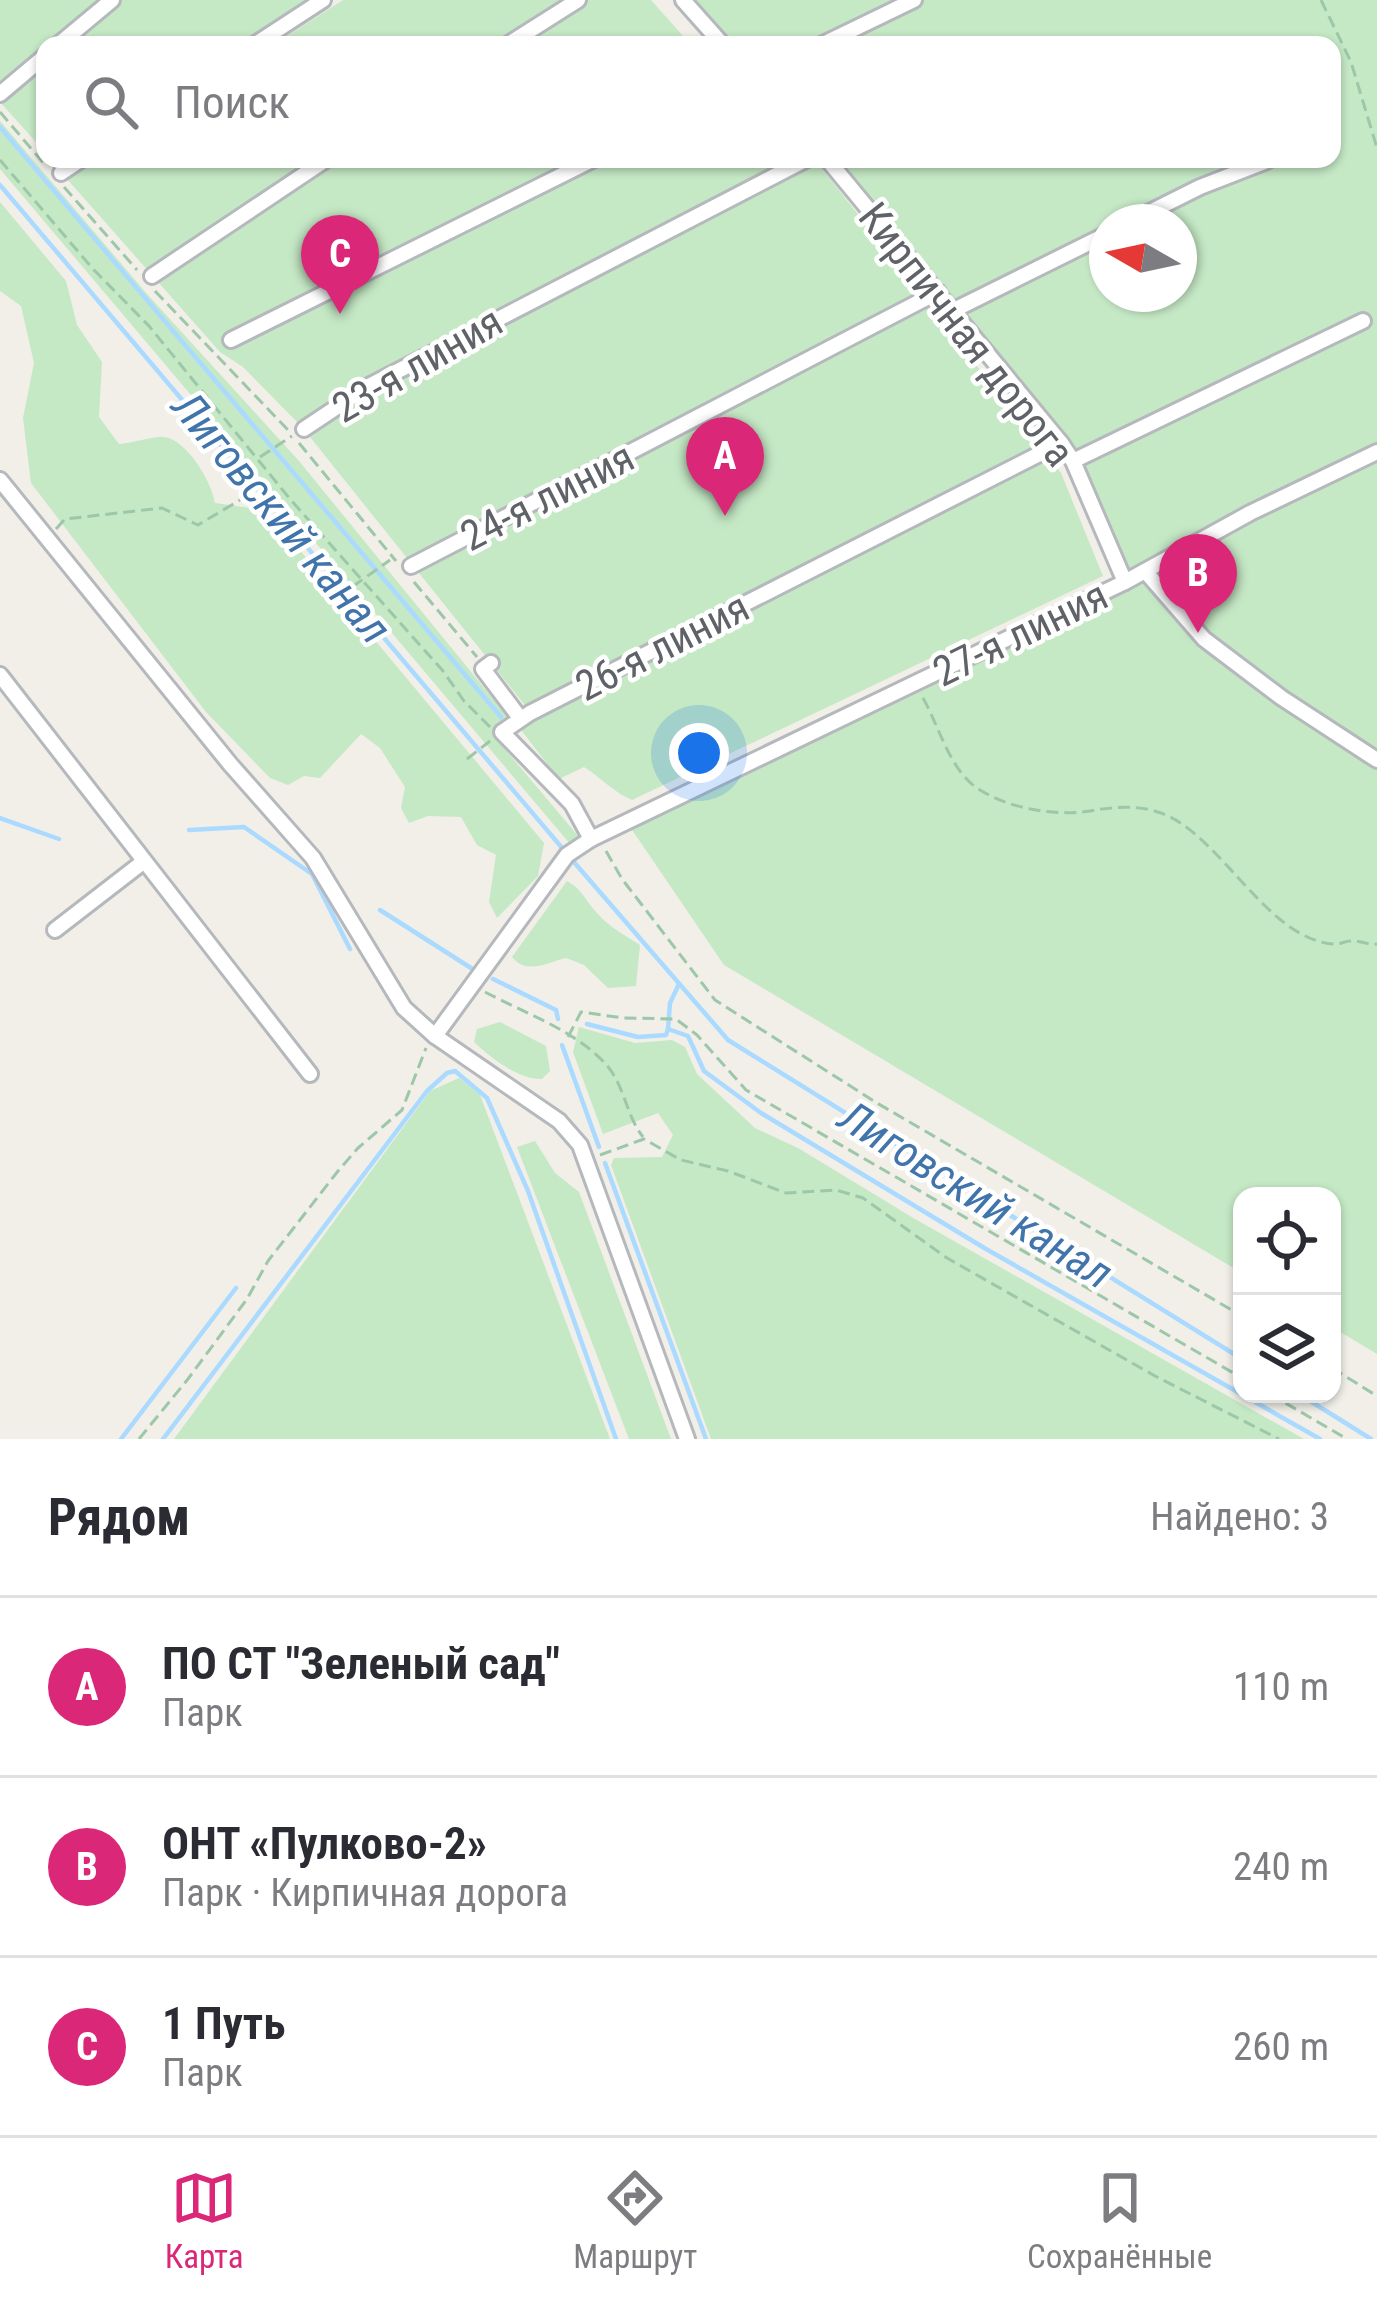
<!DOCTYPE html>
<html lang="ru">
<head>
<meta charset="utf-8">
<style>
  body { margin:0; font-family:"Roboto Condensed",sans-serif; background:#f7f7f7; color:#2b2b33 }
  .controls { position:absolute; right:36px; bottom:36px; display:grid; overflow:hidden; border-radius:24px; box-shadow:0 3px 9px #0004 }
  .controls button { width:108px; height:108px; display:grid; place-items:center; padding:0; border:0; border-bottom:3px solid #e1e1e2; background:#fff; color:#2b2b33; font:60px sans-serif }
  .compass { position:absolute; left:1089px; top:204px; width:108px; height:108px; border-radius:50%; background:#fff; box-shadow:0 3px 9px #0004; rotate:279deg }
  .you { position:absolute; left:699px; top:753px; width:42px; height:42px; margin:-30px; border:9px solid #fff; border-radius:50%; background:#1a73e8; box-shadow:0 0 0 18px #1a73e833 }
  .badge { display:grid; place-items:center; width:78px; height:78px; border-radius:50%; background:#db2777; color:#fff; font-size:39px; font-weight:700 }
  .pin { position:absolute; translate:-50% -99px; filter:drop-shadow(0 3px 6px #0008) }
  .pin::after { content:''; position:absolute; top:63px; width:42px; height:36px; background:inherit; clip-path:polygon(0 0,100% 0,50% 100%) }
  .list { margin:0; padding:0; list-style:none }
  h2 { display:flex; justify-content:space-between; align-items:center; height:156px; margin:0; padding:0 48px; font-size:51px }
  h2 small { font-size:39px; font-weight:400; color:#7c7c81 }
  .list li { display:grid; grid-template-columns:78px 1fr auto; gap:36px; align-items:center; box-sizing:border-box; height:180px; padding:0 48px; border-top:3px solid #e1e1e2 }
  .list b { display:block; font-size:45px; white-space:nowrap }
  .list p { margin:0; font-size:39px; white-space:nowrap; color:#7c7c81 }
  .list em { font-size:39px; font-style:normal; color:#7c7c81 }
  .icon { flex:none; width:66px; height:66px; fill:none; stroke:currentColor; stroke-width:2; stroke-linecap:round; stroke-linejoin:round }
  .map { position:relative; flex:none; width:1377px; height:1439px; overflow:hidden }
  .search { position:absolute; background:#fff; box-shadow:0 3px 9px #0004; left:36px; right:36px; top:36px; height:132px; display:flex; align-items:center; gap:30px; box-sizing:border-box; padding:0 42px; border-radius:24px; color:#7c7c81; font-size:45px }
  .sheet { height:696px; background:#fff }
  nav { display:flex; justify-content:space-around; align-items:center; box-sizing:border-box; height:168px; border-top:3px solid #e1e1e2; background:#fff; font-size:33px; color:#7c7c81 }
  nav a { display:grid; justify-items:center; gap:6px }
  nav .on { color:#db2777 }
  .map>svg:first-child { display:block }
</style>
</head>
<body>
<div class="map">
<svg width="1377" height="1439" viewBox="0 0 1377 1439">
  <rect width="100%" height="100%" fill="#f1efe8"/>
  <g fill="#c5e8c5" fill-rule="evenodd">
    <path d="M0 0H318L249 45H45V152L0 102Z"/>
    <path d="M343 0H651L691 45H273Z"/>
    <path d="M683 0H1377V1354L1332 1327V1196H1242V1273L724 965 626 821 1125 582 1073 461 827 159H1332V45H723ZM1107 222H1179V294H1107Z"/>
    <path d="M0 121 147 294 299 461 507 716 493 735 579 837 571 845 0 169Z"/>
    <path d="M98 159H794L796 161 365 380 300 425 243 367 220 352 67 179Z"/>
    <path d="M810 165 820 166 1061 473 1103 576 632 800C613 792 602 778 584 767L559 779 521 730 536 719 310 437 374 393Z"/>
    <path d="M0 202 66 281 77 325 102 362 99 417 119 444C133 443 146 438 159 437 184 434 212 482 215 503L258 509 288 536 544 843 538 876 497 918 489 902 496 855 477 845 461 817 428 816 409 823 401 808 405 787 380 748 361 734 320 778 304 776 288 785 270 778 206 712 31 483 23 418 34 363 21 306 0 291Z"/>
    <path d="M567 881C582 889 585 900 596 912 608 926 624 935 640 945L636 986 608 988 584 965 566 958C546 963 527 975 512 957Z"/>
    <path d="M500 1022 546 1046 550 1071 542 1079C519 1080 491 1058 474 1042L477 1029Z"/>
    <path d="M579 1027 635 1043 672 1040 685 1047 697 1074 755 1128 798 1148 915 1219 1304 1439H711L611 1165 614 1158 662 1157 673 1135 658 1113 603 1134 573 1052Z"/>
    <path d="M459 1078 480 1095 610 1439H174L430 1091Z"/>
    <path d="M535 1141 555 1173 579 1192 671 1439H629L517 1147Z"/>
  </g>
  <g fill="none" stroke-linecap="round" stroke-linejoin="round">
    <g stroke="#aadaff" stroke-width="4.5">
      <path d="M0 127 501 717"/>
      <path d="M0 185 563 849"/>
      <path d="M0 818 59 839"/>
      <path d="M189 830 244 827 312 874 350 949"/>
      <path d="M573 861 728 1040 1242 1359"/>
      <path d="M380 910 471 968"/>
      <path d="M493 979 556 1010 558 1019"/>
      <path d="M587 1024 638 1037 666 1035 668 1029 688 1036 704 1071 761 1113 986 1249 1320 1439"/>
      <path d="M668 1029 670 1003 679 984"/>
      <path d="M562 1045 599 1147"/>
      <path d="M605 1163 706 1439"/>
      <path d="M1299 1394 1371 1439"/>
      <path d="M121 1439 236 1288"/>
      <path d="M163 1439 427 1091 447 1073 455 1071 487 1098 528 1191 616 1439"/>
    </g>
    <defs>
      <g id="minor">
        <path d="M683 0 723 45"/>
        <path d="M58 45 112 0"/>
        <path d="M254 45 323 0"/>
        <path d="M507 45 578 0"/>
        <path d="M821 45 914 0"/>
        <path d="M0 94 45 56"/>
        <path d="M827 159 1061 443 1073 461 1125 582"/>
        <path d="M61 173 82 159"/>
        <path d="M1130 222 1200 187 1267 161"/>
        <path d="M152 276 327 159"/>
        <path d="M952 311 1107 234"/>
        <path d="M231 340 594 159"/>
        <path d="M304 429 367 387 807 159"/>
        <path d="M1073 461 1363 321"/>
        <path d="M0 480 230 764 313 858 404 1008 435 1036 559 1121 580 1145 687 1439"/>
        <path d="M411 566 938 292"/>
        <path d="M1145 571 1204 639 1282 698 1377 760"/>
        <path d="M491 663 483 669 520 718"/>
        <path d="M0 675 310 1074"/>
        <path d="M591 839 572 804 502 732 530 713 1061 443"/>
        <path d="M55 930 143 862"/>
        <path d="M435 1036 567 855 591 839 1125 582 1250 513 1377 452"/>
      </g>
    </defs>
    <use href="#minor" stroke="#b5b8bc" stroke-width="20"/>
    <g stroke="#9cc7a9" stroke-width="3" stroke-dasharray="12 6" stroke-linecap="butt">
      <path d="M1321 0 1351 62 1377 148"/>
      <path d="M0 112 46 166"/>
      <path d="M0 160 93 269 149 326 290 499 443 671 464 701 491 728"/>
      <path d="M64 187 137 270"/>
      <path d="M155 291 289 431"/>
      <path d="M299 443 396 561"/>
      <path d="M260 457 292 436"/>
      <path d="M56 529 65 519 162 508 198 525 240 500"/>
      <path d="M414 582 477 657"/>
      <path d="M338 597 390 560"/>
      <path d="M923 698C940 728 950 772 980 790 1012 810 1060 817 1096 810 1120 806 1145 805 1168 816 1224 842 1269 939 1333 944 1339 945 1345 941 1350 941 1360 940 1367 945 1377 944"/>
      <path d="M467 759 490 741"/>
      <path d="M606 851 622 879 715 1000 877 1103 1242 1316"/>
      <path d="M485 992C524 1013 580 1032 609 1068 625 1089 627 1117 643 1137"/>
      <path d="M568 1037 581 1012 623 1018 676 1019 697 1035 746 1090 1242 1378"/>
      <path d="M600 1155 644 1139 681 1160 728 1171 786 1193 836 1190 863 1198 947 1258 1155 1376 1279 1439"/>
      <path d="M1332 1368 1377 1396"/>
      <path d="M1270 1394 1347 1439"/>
      <path d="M139 1439 188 1379 247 1299 268 1261 338 1171 358 1148 402 1110 426 1048"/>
    </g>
    <use href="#minor" stroke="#fff" stroke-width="14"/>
  </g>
  <g text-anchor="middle" stroke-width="9" stroke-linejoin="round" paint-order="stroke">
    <g font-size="42" fill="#5f6368" stroke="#fff">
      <text transform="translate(967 334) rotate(52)" y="15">Кирпичная дорога</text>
      <text transform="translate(417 364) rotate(-30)" y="15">23-я линия</text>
      <text transform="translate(547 496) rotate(-27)" y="15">24-я линия</text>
      <text transform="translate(1020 633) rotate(-26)" y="15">27-я линия</text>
      <text transform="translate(662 646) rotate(-27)" y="15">26-я линия</text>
    </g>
    <g font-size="45" font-style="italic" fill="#4174aa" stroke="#fff">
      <text transform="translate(282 517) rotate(50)" y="16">Лиговский канал</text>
      <text transform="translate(976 1194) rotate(32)" y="16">Лиговский канал</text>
    </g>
  </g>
</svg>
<div class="controls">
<button><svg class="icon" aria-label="locate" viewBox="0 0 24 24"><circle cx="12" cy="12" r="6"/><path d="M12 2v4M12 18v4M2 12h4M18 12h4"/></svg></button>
<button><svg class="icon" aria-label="layers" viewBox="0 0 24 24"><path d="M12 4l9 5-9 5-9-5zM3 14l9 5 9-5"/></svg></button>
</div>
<svg class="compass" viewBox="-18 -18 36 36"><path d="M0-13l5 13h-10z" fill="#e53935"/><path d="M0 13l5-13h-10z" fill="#7c7c81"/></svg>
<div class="you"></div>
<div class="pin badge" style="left:725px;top:516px">A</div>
<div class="pin badge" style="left:1198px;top:633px">B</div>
<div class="pin badge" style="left:340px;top:314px">C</div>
<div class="search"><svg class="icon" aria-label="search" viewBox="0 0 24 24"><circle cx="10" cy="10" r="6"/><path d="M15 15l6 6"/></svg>Поиск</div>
</div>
<section class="sheet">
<h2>Рядом<small>Найдено: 3</small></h2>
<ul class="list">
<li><span class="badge">A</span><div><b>ПО СТ &quot;Зеленый сад&quot;</b><p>Парк</p></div><em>110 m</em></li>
<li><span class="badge">B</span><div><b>ОНТ «Пулково-2»</b><p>Парк · Кирпичная дорога</p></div><em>240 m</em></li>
<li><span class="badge">C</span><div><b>1 Путь</b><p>Парк</p></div><em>260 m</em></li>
</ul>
</section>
<nav>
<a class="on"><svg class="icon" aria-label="map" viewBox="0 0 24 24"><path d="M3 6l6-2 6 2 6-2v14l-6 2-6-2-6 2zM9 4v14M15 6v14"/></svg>Карта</a>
<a><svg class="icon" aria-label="directions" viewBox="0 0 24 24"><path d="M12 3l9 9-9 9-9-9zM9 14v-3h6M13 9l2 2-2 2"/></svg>Маршрут</a>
<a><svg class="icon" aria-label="saved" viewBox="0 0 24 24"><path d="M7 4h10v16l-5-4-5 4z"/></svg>Сохранённые</a>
</nav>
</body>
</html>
